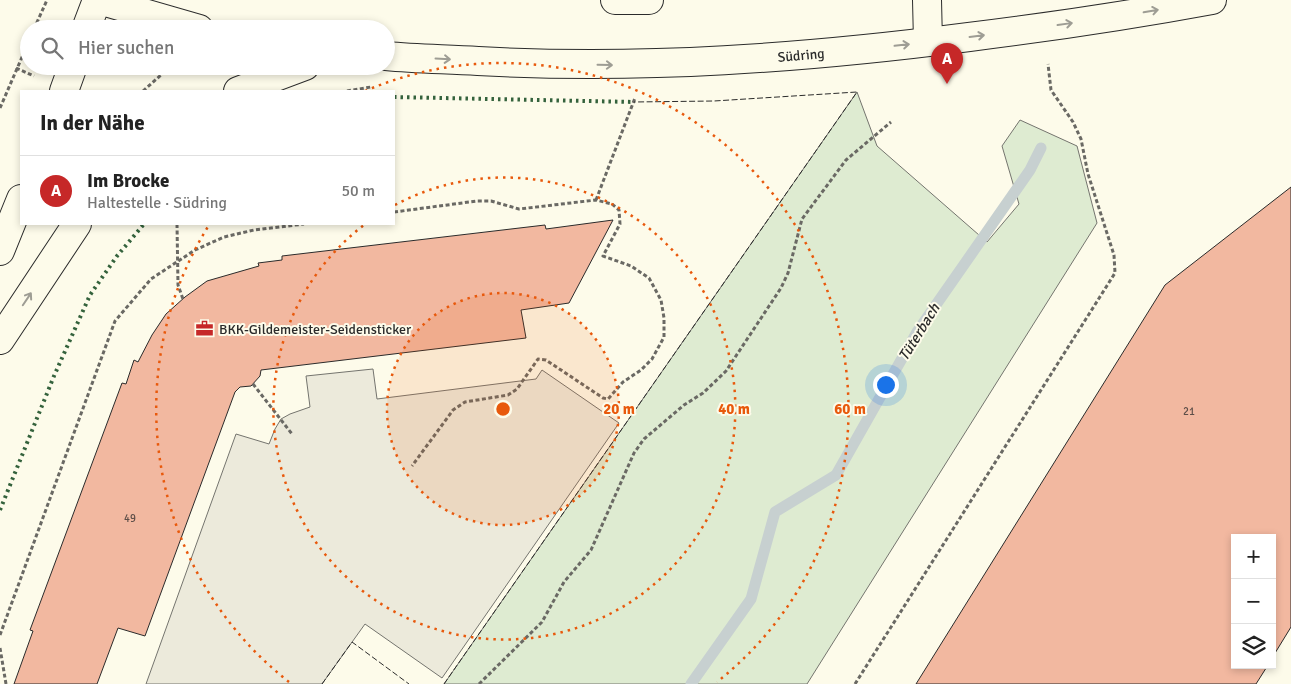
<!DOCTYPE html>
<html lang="de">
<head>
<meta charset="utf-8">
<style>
  body { margin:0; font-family:Signika,sans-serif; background:#f6f6f6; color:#222 }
  .controls { position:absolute; right:15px; bottom:15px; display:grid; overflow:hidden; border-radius:0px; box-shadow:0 2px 8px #0003 }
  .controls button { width:45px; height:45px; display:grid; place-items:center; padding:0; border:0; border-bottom:1px solid #e0e0e0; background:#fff; color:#222; font:25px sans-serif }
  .you { position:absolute; left:885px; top:384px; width:18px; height:18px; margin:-12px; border:4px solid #fff; border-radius:50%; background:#1a73e8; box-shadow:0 0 0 8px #1a73e833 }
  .badge { display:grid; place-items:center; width:32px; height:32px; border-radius:50%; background:#c62828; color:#fff; font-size:16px; font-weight:700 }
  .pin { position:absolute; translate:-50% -41px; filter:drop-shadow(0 1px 2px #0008) }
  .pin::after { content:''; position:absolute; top:26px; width:18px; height:15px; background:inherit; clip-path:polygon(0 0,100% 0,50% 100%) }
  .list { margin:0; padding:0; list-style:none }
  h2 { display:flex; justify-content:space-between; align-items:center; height:65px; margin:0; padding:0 20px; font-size:21px }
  h2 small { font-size:16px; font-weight:400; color:#767676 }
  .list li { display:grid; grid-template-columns:32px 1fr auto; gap:15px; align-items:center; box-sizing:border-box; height:70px; padding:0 20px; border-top:1px solid #e0e0e0 }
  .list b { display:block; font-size:19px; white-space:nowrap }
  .list p { margin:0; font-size:16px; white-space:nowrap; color:#767676 }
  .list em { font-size:16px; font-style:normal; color:#767676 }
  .icon { flex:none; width:28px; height:28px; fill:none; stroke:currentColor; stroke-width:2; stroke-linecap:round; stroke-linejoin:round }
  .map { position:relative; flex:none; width:1291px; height:684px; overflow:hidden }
  .search { position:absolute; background:#fff; box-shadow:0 2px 8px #0003; left:20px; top:20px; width:375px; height:55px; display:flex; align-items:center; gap:12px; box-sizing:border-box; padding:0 18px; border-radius:28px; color:#767676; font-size:19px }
  .panel { position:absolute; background:#fff; box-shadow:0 2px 8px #0003; left:20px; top:90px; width:375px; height:135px; border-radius:0px }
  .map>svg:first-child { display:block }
</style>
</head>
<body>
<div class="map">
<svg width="1291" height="684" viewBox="0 0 1291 684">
  <rect width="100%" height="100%" fill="#fdfbea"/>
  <path fill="#deebd1" stroke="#74746e" d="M857 92 877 146 987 242 1019 204 1002 146 1020 120 1077 146 1097 223 807 684H444Z"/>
  <path fill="#eceadb" stroke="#74746e" d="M373 369 377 399 536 379 542 370 619 423 442 678 365 624 322 684H146L236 434 269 444 275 429 281 419 290 414 310 407 306 376Z"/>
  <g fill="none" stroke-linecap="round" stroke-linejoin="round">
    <path stroke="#c7d0d0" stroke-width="11" d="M691 684 751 599 775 512 836 475 917 332 1030 170 1041 148"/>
  </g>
  <g fill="#f2b8a0" stroke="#2b2b2b">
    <path d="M1291 187V627L1272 658V538H1235V665H1268L1256 684H916L1165 285Z"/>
    <path d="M613 220 569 303 521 310 526 338 261 370 260 376 251 386 240 387 235 392 145 636 118 628 97 684H14L33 631 30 630 122 383 126 384 134 360 138 362 152 335 166 314 185 297 207 281 259 266 258 263 282 260V256L545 225 546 229Z"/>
  </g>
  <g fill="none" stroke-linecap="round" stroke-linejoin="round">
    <defs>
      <path id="minor" d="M927 0 928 42"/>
      <g id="primary">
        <path d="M99 0 199 29"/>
        <path d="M615 0H649"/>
        <path d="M86 29 97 0"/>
        <path d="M386 56C417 59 447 59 478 61 643 70 806 58 969 37 1050 27 1131 15 1212 0"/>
        <path d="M64 91 73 66"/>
        <path d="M238 91 305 66"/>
        <path d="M0 251 21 199"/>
        <path d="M0 340 77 224"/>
      </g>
    </defs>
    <use href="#minor" stroke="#2b2b2b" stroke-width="30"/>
    <use href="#primary" stroke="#2b2b2b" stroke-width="30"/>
    <g stroke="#6a6964" stroke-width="3" stroke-dasharray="4 2.5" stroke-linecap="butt">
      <path d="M34 29 47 0"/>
      <path d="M16 68 34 76"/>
      <path d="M143 91 171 66"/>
      <path d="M347 91 371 87"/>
      <path d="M0 108 29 41"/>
      <path d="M596 200 635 98"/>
      <path d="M394 212 477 201H491L519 209 596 200 612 204 619 210 620 224 603 256 631 266 649 278 661 300 664 318V337L652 359 641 370 623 382 608 399 603 398 546 360 538 359 517 389 508 395 465 402 453 410 412 466"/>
      <path d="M177 224 178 285 183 299"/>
      <path d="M253 384 292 434"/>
      <path d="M0 635 115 321 151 279 195 250 224 237 254 230 304 224"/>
      <path d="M0 648 6 684"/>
      <path d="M479 684 542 622 564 582 591 550 634 453 644 439 657 428 684 405 703 393 726 371 781 288 788 273 802 219 846 160 891 122"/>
      <path d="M855 684 1115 273 1114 255 1088 174 1081 139 1073 122 1051 90 1048 64"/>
    </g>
    <use href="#minor" stroke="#fdfbea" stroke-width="28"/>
    <use href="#primary" stroke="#fdfbea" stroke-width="28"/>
    <g stroke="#34623c" stroke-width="4" stroke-dasharray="2.5 4" stroke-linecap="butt">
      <path d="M394 97 634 102"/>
      <path d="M0 510 54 376 90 295 117 256 144 224"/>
    </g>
    <g stroke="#2b2b2b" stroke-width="1" stroke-dasharray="6 2.5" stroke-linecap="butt">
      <path d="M322 684 352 642 409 684"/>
      <path d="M444 684 857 92 714 101 634 102"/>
    </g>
  </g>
  <defs><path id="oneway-shaft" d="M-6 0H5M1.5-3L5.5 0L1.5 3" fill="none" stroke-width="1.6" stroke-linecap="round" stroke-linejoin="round" transform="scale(1.25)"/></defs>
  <g stroke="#9e9d94">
    <use href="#oneway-shaft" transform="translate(1151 11) rotate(-10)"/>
    <use href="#oneway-shaft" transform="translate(1065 24) rotate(-8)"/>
    <use href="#oneway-shaft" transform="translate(977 36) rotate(-7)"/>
    <use href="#oneway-shaft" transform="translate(902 45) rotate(-6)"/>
    <use href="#oneway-shaft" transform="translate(443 59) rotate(3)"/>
    <use href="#oneway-shaft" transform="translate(605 65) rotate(1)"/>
    <use href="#oneway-shaft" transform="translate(27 299) rotate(-56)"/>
  </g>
  <circle cx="503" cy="409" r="116" fill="#e8590c" fill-opacity=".12"/>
  <g fill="none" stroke="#e8590c" stroke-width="2.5" stroke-dasharray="2.5 5">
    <circle cx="503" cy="409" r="116"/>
    <path d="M395 205A231 231 0 1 1 364 225"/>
    <path d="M289 682A347 347 0 0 1 209 225M365 91A347 347 0 0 1 717 682"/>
  </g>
  <defs>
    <symbol id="office-bare" viewBox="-9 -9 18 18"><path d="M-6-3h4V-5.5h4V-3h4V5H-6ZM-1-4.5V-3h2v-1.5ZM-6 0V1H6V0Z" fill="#c62828" stroke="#fdfbea" stroke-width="2.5" paint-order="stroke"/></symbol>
  </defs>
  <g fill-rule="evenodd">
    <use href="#office-bare" x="192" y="316" width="25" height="25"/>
  </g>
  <g text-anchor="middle" stroke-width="4" stroke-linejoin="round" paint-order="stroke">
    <g font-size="11" fill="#5d4e48">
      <text x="1189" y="415">21</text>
      <text x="130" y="522">49</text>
    </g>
    <g font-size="14" fill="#2b2b2b" stroke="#fdfbea">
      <text transform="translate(801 55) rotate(-5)" y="5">Südring</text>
    </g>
    <g font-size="14" fill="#2b2b2b" stroke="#fdfbea" text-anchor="start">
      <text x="219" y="334">BKK-Gildemeister-Seidensticker</text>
    </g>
    <g font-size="15" font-style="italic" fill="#2b2b2b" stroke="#fdfbea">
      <text transform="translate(919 332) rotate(-58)" y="5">Tüterbach</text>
    </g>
  </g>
  <circle cx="503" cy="409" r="8" fill="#e8590c" stroke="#fdfbea" stroke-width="2.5"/>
  <g font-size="15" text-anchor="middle" font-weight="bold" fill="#e8590c" stroke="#fdfbea" stroke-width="4" stroke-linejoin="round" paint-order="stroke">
    <text x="619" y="414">20 m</text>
    <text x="734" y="414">40 m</text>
    <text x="850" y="414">60 m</text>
  </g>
</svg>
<div class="controls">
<button>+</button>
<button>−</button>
<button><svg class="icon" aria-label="layers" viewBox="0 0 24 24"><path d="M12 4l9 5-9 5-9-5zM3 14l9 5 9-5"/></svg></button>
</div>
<div class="you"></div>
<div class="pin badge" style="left:947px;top:84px">A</div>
<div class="search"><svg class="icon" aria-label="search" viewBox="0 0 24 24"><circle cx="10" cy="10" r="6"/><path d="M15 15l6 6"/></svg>Hier suchen</div>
<section class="panel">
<h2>In der Nähe<small></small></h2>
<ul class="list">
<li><span class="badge">A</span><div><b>Im Brocke</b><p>Haltestelle · Südring</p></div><em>50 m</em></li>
</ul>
</section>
</div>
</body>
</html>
